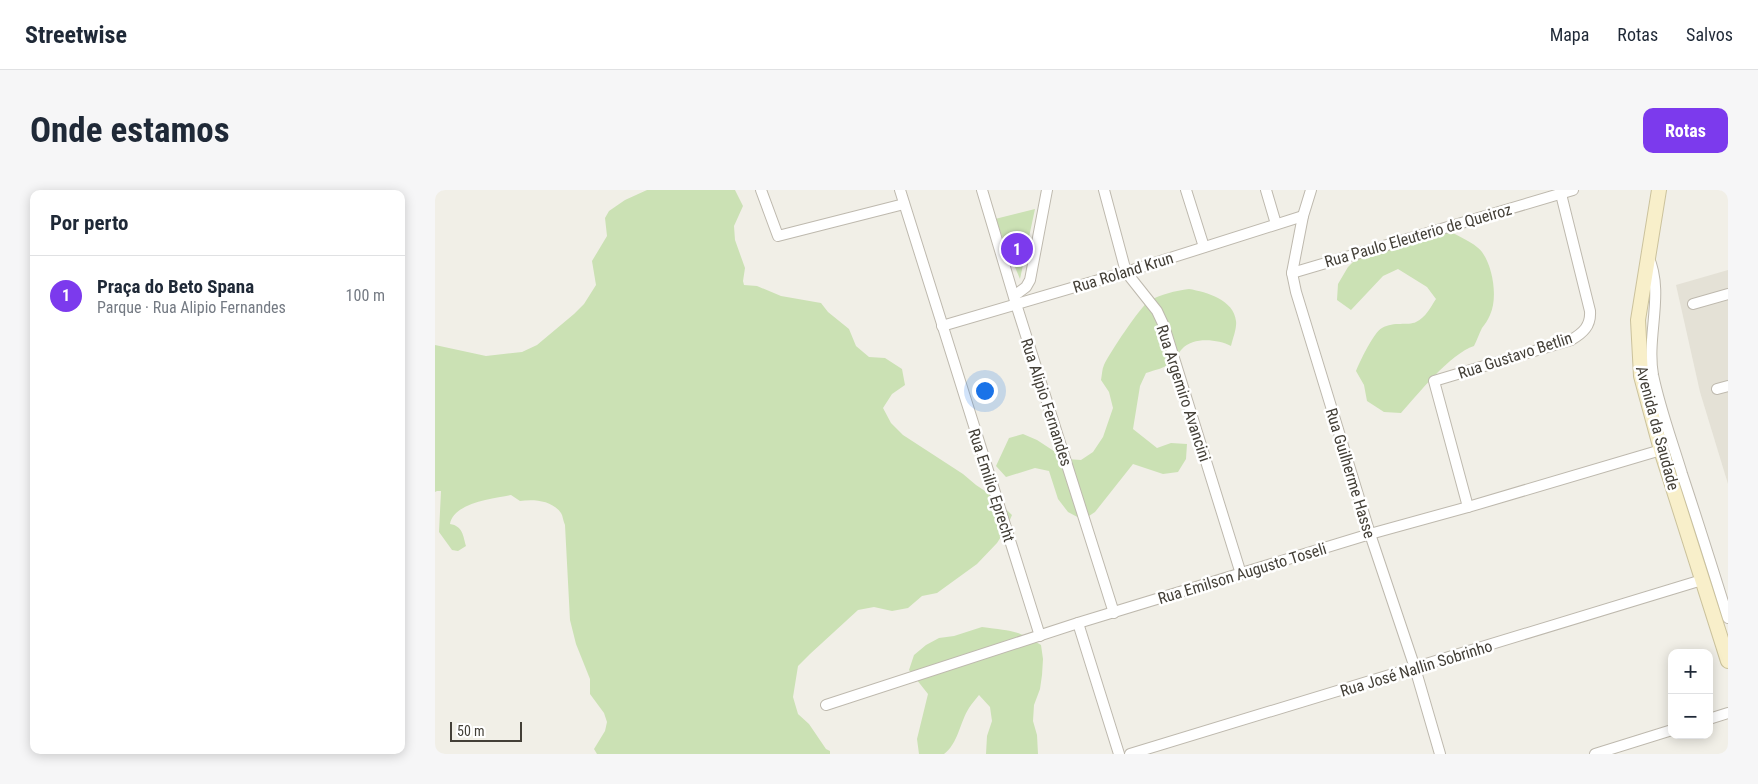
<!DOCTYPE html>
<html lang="pt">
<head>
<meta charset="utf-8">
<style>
  body { margin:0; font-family:"Roboto Condensed",sans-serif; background:#f6f6f7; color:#1f2937 }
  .controls { position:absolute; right:15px; bottom:15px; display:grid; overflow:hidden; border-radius:10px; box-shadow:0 2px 12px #0003 }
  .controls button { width:45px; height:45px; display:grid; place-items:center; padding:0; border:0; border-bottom:1px solid #e0e1e3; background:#fff; color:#1f2937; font:25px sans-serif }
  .scale { position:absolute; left:15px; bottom:12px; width:72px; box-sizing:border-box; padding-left:5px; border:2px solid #433f37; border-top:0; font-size:14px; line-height:18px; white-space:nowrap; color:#433f37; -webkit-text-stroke:4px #fff; paint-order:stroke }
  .you { position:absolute; left:549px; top:200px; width:18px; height:18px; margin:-12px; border:4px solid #fff; border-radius:50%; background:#1a73e8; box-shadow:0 0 0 8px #1a73e833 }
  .badge { display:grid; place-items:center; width:32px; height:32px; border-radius:50%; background:#7c3aed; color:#fff; font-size:16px; font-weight:700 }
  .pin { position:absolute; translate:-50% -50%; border:2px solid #fff; box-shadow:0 1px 5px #0006 }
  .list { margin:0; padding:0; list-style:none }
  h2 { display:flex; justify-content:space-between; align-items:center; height:65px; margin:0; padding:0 20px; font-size:21px }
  h2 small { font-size:16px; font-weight:400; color:#747a83 }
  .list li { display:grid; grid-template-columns:32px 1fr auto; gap:15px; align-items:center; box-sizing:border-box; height:80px; padding:0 20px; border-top:1px solid #e0e1e3 }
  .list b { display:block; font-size:19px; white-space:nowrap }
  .list p { margin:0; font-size:16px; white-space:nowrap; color:#747a83 }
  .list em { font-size:16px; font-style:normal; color:#747a83 }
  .map { position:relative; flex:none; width:1293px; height:564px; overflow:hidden; border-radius:10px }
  header { display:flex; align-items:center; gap:30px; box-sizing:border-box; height:70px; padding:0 25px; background:#fff; border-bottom:1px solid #e0e1e3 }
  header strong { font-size:24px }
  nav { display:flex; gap:28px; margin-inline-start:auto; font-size:18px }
  .intro { display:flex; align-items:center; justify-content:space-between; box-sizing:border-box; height:120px; padding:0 30px }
  h1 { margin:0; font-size:35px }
  .button { padding:12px 22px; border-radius:10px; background:#7c3aed; color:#fff; font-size:18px; font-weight:700 }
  main { display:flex; gap:30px; padding:0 30px }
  aside { flex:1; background:#fff; border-radius:10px; box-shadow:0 2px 12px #0003 }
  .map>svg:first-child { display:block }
</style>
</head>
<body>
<header>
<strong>Streetwise</strong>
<nav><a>Mapa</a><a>Rotas</a><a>Salvos</a></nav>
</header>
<div class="intro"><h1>Onde estamos</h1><a class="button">Rotas</a></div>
<main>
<aside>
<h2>Por perto<small></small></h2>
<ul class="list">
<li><span class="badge">1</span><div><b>Praça do Beto Spana</b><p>Parque · Rua Alipio Fernandes</p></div><em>100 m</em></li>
</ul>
</aside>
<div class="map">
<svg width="1293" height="564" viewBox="0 0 1293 564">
  <rect width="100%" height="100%" fill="#f1efe7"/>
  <path fill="#e4e1d6" d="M1293 80V294L1265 202 1241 95Z"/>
  <g fill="#cbe1b4">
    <path d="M212 0H300L308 16 299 36 300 50 310 78 308 91 309 95 322 96 346 106 386 113 393 122 414 139 421 156 434 167 450 168 467 179 470 195 457 204 448 218 456 233 468 245 528 284 541 295 556 305 577 325 571 339 562 353 542 374 502 403 487 406 473 418 457 421 439 417 423 420 375 464 363 476 358 507 363 524 374 534 391 559 395 561V564H162L159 559 170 541 172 532 169 523 155 504V489L141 454 135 430 130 335C128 331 128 326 126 323 117 310 98 309 85 311L76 305C59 308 18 313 15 334 28 336 28 346 31 356L23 361 17 360 4 342 6 301H2L0 302V155L51 166 87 162 102 155 139 124 149 114 161 95 157 71 172 46 170 28 174 21 190 10Z"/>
    <path d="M600 19 585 89 560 29Z"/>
    <path d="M1004 37C1014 41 1041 53 1047 62 1058 77 1063 108 1055 125 1053 130 1050 134 1047 138 1044 144 1042 150 1039 156 1015 164 984 203 966 223L949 222 932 211 929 195 921 181C925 171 939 142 947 138 959 131 973 136 981 132 991 127 995 118 1001 109L992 97 963 79 948 86 916 120 902 110 903 94 913 77 924 66Z"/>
    <path d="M754 99C772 102 799 110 801 131 802 138 798 148 796 156 782 149 758 147 747 159 743 163 742 169 738 172 730 178 720 180 711 183L705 196 698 239 722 258 736 253 752 254 751 269 743 282 728 284 698 274 660 322 648 330 633 322 623 309 614 281 600 278 571 287 561 276 574 248 588 244 602 250 631 269 646 270 658 262 668 247 678 218 674 202 666 190C667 185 667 179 669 175 674 164 705 117 714 111 726 104 740 101 754 99Z"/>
    <path d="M547 437C574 441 582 439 606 455L608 469 607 485 605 499 599 515 598 531 602 545 603 564H551L552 546 557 531 555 517 544 505C541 509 537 513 534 518 525 532 523 554 509 564H484L482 549 493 504 474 480 479 465 491 455 504 448 519 446Z"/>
  </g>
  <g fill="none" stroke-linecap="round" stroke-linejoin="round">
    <defs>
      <g id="street">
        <path d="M326 0 343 46 469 14"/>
        <path d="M465 0 605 446"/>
        <path d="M547 0 581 114 679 423"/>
        <path d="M669 0 691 82 722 121 729 136 806 384"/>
        <path d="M751 0 769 57"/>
        <path d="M831 0 841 34"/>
        <path d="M876 0 868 26 857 83 861 102 935 344 980 478 1005 564"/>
        <path d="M1213 66C1230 103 1211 146 1218 185 1225 219 1237 251 1247 284 1263 332 1278 380 1293 428"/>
        <path d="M857 83 1138 0"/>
        <path d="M579 106 591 97 595 90 612 0"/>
        <path d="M1258 114 1293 104"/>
        <path d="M507 136 691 82 868 26"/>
        <path d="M1282 199 1293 196"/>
        <path d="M1033 317 999 191 1136 150C1148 143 1156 136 1155 121L1125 0"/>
        <path d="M643 433 684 564"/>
        <path d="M391 515 643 433 935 344 1033 317 1226 260"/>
        <path d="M1274 529 1293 523"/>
        <path d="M695 564 1267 390"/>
        <path d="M1160 564 1237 540"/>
      </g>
      <path id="secondary" d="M1224 0 1203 130 1206 186 1226 260 1293 471"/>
    </defs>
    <use href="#street" stroke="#beb9ae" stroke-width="12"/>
    <use href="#secondary" stroke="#cbc29c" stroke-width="16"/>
    <use href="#street" stroke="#fff" stroke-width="10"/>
    <use href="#secondary" stroke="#f8efca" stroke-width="14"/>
  </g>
  <g text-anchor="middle" stroke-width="5" stroke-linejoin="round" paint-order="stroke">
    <g font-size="16" fill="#433f37" stroke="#fff">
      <text transform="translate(983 45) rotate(-16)" y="6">Rua Paulo Eleuterio de Queiroz</text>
      <text transform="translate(688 82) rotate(-17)" y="6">Rua Roland Krun</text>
      <text transform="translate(1080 165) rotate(-18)" y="6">Rua Gustavo Betlin</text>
      <text transform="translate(749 203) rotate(72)" y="6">Rua Argemiro Avancini</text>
      <text transform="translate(612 212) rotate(72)" y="6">Rua Alipio Fernandes</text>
      <text transform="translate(1223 238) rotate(75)" y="6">Avenida da Saudade</text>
      <text transform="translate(916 283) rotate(73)" y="6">Rua Guilherme Hasse</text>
      <text transform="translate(557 295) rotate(72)" y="6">Rua Emilio Eprecht</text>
      <text transform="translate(807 383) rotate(-17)" y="6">Rua Emilson Augusto Toseli</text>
      <text transform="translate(981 478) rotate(-17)" y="6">Rua José Nallin Sobrinho</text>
    </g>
  </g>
</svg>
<div class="controls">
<button>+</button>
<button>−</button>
</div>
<div class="scale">50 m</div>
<div class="you"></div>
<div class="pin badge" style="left:582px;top:59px">1</div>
</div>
</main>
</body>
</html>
